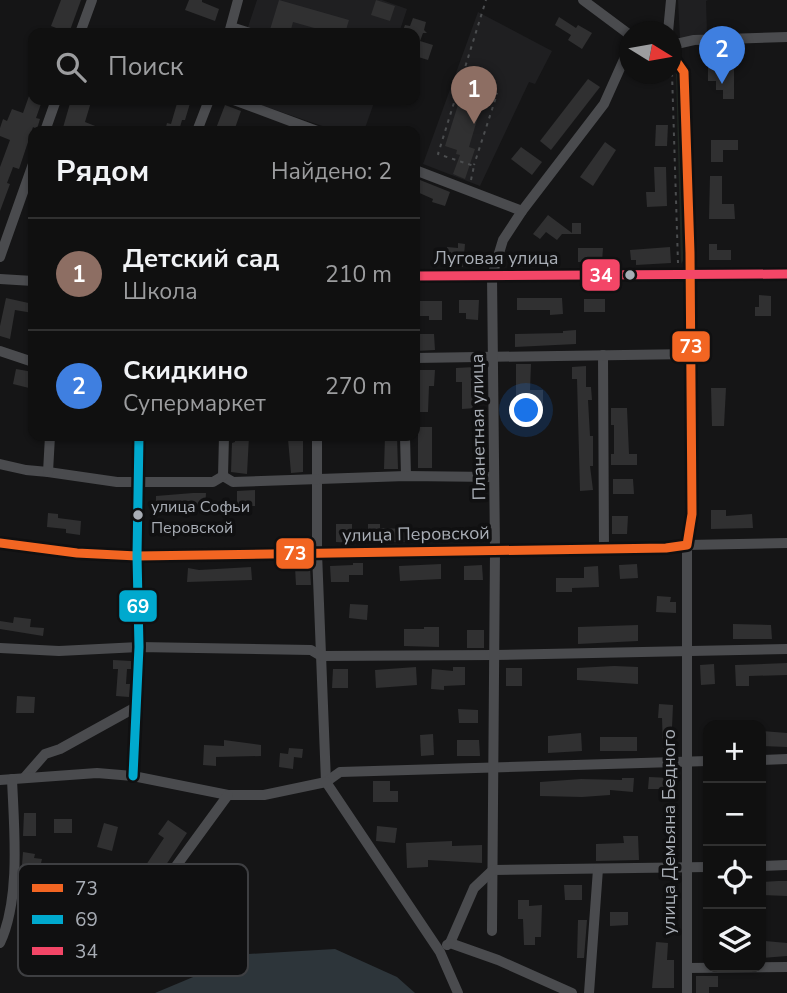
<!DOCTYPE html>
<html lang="ru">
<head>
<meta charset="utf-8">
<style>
  body { margin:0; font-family:"Nunito Sans",sans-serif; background:#191919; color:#f1f3f6 }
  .controls { position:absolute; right:21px; bottom:21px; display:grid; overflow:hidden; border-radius:14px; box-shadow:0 2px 5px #0004 }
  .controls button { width:63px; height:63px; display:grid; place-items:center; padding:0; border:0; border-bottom:2px solid #303030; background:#101010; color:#f1f3f6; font:35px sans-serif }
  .compass { position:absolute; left:619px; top:21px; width:63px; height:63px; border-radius:50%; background:#101010; box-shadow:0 2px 5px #0004; rotate:101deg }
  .you { position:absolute; left:527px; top:411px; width:24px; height:24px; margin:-18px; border:5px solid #fff; border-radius:50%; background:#1a73e8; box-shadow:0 0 0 10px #1a73e833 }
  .badge { display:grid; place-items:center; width:46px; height:46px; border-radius:50%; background:#0f766e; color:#fff; font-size:23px; font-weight:700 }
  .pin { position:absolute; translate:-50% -58px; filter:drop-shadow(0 2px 4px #0008) }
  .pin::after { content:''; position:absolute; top:37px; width:24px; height:21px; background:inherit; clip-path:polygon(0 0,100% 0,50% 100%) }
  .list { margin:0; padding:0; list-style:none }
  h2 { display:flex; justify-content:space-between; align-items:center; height:91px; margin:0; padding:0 28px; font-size:30px }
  h2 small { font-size:23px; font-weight:400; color:#9c9d9f }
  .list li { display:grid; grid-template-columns:46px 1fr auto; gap:21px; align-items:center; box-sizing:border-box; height:112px; padding:0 28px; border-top:2px solid #303030 }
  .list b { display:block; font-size:26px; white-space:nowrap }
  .list p { margin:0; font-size:23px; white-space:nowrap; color:#9c9d9f }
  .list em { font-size:23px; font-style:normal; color:#9c9d9f }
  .icon { flex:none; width:38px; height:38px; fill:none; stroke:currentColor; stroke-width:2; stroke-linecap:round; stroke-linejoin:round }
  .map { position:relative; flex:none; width:787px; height:993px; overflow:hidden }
  .search { position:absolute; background:#101010; box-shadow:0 2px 5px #0004; left:28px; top:28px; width:392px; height:77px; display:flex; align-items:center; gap:18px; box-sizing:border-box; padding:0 24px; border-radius:14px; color:#9c9d9f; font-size:26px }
  .panel { position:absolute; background:#101010; box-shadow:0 2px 5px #0004; left:28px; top:126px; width:392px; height:315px; border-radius:14px }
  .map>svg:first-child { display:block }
</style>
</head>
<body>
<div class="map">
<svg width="787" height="993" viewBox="0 0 787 993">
  <rect width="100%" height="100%" fill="#151516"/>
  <g fill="#1f1f21">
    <path d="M257 0H382L407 9 399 33H246Z"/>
    <path d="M678 0H708L706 1 707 34 680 39Z"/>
    <path d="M478 12 552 51 535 84 529 82 480 186 423 164Z"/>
    <path d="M246 100H375L364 131H337Z"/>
  </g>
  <path fill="#1f2520" d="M676 73 681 77 686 256 681 264Z"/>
  <path fill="#2d353a" d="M335 949 397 977 415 993H155L248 954Z"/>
  <g fill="#303031">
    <path d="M61 0H81L69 33 51 26Z"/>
    <path d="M189 0H202V2L219 9 215 21 185 10Z"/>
    <path d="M279 0 349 20 345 33H332L293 22 290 33H269Z"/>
    <path d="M376 0 395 6 390 21 371 15Z"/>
    <path d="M559 17 576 28 578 25 592 33 582 49 568 40 571 35 555 25Z"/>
    <path d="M413 18 426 22 424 30 427 33H423L420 41 433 45 428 60 415 56V33H402L405 25 410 26Z"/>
    <path d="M734 46V99H723V90H716V81H708V51H717V47Z"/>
    <path d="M588 79 600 87 551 150 540 141Z"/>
    <path d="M475 91 491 96 488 105 482 103 469 147 475 149 465 179 453 174 460 155 456 154 457 150 445 146 462 92 473 96Z"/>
    <path d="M29 96 42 101 36 118 40 119 37 129 33 127 19 169 13 167 12 170 7 183 10 184 0 211V167L10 140 0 136V128L3 119 7 121 12 109 23 113Z"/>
    <path d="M71 100 91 102 85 122 108 131H62Z"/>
    <path d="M178 100H191L185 120H182L180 127 187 131H165L167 123 171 124Z"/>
    <path d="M225 105 241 111 234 131H215Z"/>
    <path d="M656 125H668L667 146H655Z"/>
    <path d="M711 140H738V150H723V162H711Z"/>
    <path d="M605 142 616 150 593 186 580 177Z"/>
    <path d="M521 147 542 162 532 175 511 159Z"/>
    <path d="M654 167H666L667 206 647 207 646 192H655Z"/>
    <path d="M710 176H722V204H734L735 219H709Z"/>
    <path d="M415 178 450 192 445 206 432 202 433 199 415 191Z"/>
    <path d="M548 215 572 233V223H581V234H562L557 240 546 232 540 239 533 234Z"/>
    <path d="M458 243 465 244 463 267H457V262L445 261 447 247 458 248Z"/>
    <path d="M709 244H717V250H731V260H709Z"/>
    <path d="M670 247 671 263 636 265V260H631L630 250Z"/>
    <path d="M578 248H603L602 262H578Z"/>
    <path d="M759 295 771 296V316H755V307H759Z"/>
    <path d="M6 298 33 304V313L15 310 10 339 0 336V326Z"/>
    <path d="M517 298H562L563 314 550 315V310H517Z"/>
    <rect x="584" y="299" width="21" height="13"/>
    <path d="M459 300H479L478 320 466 319V313H459Z"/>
    <path d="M415 301H442V320H429V316H415Z"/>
    <path d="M576 330V344L515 347V334L563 333V331Z"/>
    <path d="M415 334H434L435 350 415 351Z"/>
    <path d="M516 364H531L530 390H543V408H527V403H516Z"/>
    <path d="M586 366V387H591L592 400H588L590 436H593V466H590L593 490 580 491 577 379H572V367Z"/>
    <path d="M475 367 476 408 462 409V382H456V368Z"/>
    <path d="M16 369 33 372V389L13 384Z"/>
    <path d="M415 370H435L434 386H429L428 412H415Z"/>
    <path d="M711 388H726L724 426H712Z"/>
    <path d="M611 408H627L629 454H637V465H611V454H614V425H611Z"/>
    <rect x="418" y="427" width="14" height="41"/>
    <path d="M235 436H249L247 474 231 472 232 443 235 442Z"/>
    <path d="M291 436H303V472L291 473 288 439H292Z"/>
    <path d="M385 436H397L398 469H384Z"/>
    <path d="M613 479H633L634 494H613Z"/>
    <path d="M255 490V506H237V491Z"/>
    <path d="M193 493H206L205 509H181V512H169V505H156V496Z"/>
    <path d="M711 510H726V516L752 514 753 528 711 529Z"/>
    <path d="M48 513 58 514V518L81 521 80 535 66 533V529L47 527Z"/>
    <path d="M612 516H628L627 534H612Z"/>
    <path d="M336 524H352V543L336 542Z"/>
    <path d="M368 524H380V528L406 529 405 542H368Z"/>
    <path d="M353 563H363V575H349V582H331L330 566 353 565Z"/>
    <path d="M441 564V579L400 581 399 566Z"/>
    <path d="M637 564 638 578 620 579 619 565Z"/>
    <path d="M482 565 483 580H464V566Z"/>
    <path d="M598 566 599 587 572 588V592H556V578H584V567Z"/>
    <path d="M251 567 252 580 187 582 188 568 199 570Z"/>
    <path d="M295 568H310L311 585H296Z"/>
    <path d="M657 596 671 597 670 602H676V613L656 612Z"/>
    <path d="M350 604 368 605 367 620 349 618Z"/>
    <path d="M14 617 31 619 30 627 44 628 43 636 0 629V621L13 623Z"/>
    <path d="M733 624 771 625 772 639H733Z"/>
    <path d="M638 625V641L578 644V627Z"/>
    <path d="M424 627H439V647L404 646V629H424Z"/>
    <rect x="467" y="630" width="17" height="18"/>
    <path d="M113 660 131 661V669H127L126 684H130L129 697 116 696 118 669H113Z"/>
    <path d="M787 663V675L749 676V686H736L735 665Z"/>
    <path d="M714 664 715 684 701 685 700 665Z"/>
    <path d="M614 666 638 667V684L577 680V668Z"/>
    <path d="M416 667 417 685 376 688 375 670Z"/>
    <path d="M453 667H465V685L444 686V690L431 689 432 669 453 671Z"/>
    <rect x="506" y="668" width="16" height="18"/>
    <path d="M333 669H348V688H332Z"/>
    <path d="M17 696 35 697 34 713H16Z"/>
    <path d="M659 704 673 705 672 728H675V750H663L662 718H658Z"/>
    <path d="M458 709 478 710V723H459Z"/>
    <path d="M761 731 787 733V747L761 746Z"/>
    <path d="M581 733 582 751 548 753V736Z"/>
    <path d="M433 734 434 755 421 756 420 735Z"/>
    <rect x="600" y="737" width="37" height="14"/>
    <path d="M224 740 261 745V756L216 757V766L203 765 204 745 224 746Z"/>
    <path d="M457 740H479L480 756H457Z"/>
    <path d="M289 748 303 749 302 758 294 757 293 769 279 767 280 753 288 754Z"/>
    <path d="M649 777 671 778V795H662L663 789H648Z"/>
    <path d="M622 778H634L633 792 610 790V795L582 797 540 796V782L581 779 622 780Z"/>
    <path d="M373 781H390V791H398V802H373Z"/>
    <path d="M24 813H36V836H23Z"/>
    <rect x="54" y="819" width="18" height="14"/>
    <path d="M168 820 187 833 156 880 142 871 164 838 158 834Z"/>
    <path d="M104 823 118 827 112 851 97 847Z"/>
    <path d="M377 826 397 828 395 843 376 841Z"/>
    <path d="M623 836H638L639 860 596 861V844L624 843Z"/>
    <path d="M452 841V846L482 845V863L428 860V867L407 868 406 843Z"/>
    <path d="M23 852 35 854 34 858 42 859 34 893 20 890Z"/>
    <path d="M778 881H787V896L761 895V882Z"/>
    <path d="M564 885H582V900H565Z"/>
    <path d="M518 900H529V906L542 905 541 937H535V945H524L523 919H518Z"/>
    <path d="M610 912H628V925L610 926Z"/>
    <path d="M578 920H587L584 958H577Z"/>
    <path d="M765 941 787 943V956L761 958V947H765Z"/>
    <path d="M656 942 668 943 667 960H674V988H652Z"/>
    <path d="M696 976H718V987H709V993H696Z"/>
  </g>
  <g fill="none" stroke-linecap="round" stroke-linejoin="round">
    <g stroke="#4b4d4f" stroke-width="2" stroke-dasharray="3.5 5" stroke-linecap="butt">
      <path d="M672 73 678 263"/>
      <path d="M462 81 497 94 474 165"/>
      <path d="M471 180 474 166 438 154 486 0"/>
    </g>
    <g stroke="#4a4b4e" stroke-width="10">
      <path d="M583 0 630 35"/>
      <path d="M231 27 250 33"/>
      <path d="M668 32 671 0"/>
      <path d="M80 33 92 0"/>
      <path d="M229 33 238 0"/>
      <path d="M672 45 694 40 787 37"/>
      <path d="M672 55 684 72 690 275"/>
      <path d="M234 100 317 131"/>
      <path d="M45 131 56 100"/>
      <path d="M197 131 209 100"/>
      <path d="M415 170 522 211"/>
      <path d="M0 257 33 164"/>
      <path d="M0 279 33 281"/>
      <path d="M0 351 33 362"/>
      <path d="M603 355 604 549"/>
      <path d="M415 358 691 354"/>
      <path d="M317 436V553L326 782"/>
      <path d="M405 436 406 476"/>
      <path d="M0 464 26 470 48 472 117 482H213L223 476 233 482 406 476 494 477"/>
      <path d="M48 472 50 436"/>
      <path d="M223 476 224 436"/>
      <path d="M0 648 59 651 139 647 311 650 321 656 494 655 787 649"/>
      <path d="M761 760 787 759"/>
      <path d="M133 776 139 647 137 556"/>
      <path d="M24 778 45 754 60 749 136 707"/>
      <path d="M0 780 97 773 133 776 228 795H264L326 782 340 772 708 761"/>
      <path d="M326 782 440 952 458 993"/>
      <path d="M761 866 787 865"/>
      <path d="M492 931 495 550 492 276 503 240 522 211 604 104 630 46"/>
      <path d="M0 943C21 898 14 828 12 779"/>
      <path d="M450 943 474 888 493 870 708 867"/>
      <path d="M447 945 450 943 498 960 572 993"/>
      <path d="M106 946 163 884 228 795"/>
      <path d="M687 968 787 967"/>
      <path d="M589 993 598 869"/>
      <path d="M687 993V545L787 543"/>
    </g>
    <g stroke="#4c4e50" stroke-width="12">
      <path d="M415 276 787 274"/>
      <path d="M0 543 77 553 137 556 666 548 687 545 692 514 690 275"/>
      <path d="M137 556 139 436"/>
    </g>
    <defs>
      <path id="bus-1" d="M0 543 77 553 137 556 666 548 687 545 692 514 690 253 684 72 672 55"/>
      <path id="bus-2" d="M133 776 139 647 137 556 139 436"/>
      <path id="bus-3" d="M415 276 787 274"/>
    </defs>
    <use href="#bus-1" stroke="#101011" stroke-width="14"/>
    <use href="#bus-2" stroke="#101011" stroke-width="14"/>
    <use href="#bus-3" stroke="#101011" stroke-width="14"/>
    <use href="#bus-1" stroke="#f26522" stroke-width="9"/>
    <use href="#bus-2" stroke="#00a9ce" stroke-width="9"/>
    <use href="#bus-3" stroke="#f34667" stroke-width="9"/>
  </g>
  <g fill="#a8adb5" stroke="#101011" stroke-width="2.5">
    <circle cx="630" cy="275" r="6"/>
    <circle cx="138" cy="515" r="6"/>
  </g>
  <g text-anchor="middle" stroke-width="7" stroke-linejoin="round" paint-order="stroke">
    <g font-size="16" fill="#a8adb5" stroke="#101011" text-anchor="start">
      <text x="151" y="512">улица Софьи<tspan x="151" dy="21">Перовской</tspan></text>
    </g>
    <g font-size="18" fill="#a8adb5" stroke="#101011">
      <text x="496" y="264">Луговая улица</text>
      <text transform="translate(478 427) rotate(-91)" y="6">Планетная улица</text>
      <text transform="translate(416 534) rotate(-1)" y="6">улица Перовской</text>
      <text transform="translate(669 832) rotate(-90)" y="6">улица Демьяна Бедного</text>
    </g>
  </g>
  <rect x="18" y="864" width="230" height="112" rx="10" fill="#101011" stroke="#3e3f42" stroke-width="2"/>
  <rect x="32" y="884" width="31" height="8" fill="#f26522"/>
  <rect x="32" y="915" width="31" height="9" fill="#00a9ce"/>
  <rect x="32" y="947" width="31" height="8" fill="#f34667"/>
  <g font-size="19" fill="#a8adb5">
    <text x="75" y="895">73</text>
    <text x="75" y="926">69</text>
    <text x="75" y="958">34</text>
  </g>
  <g stroke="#101011" stroke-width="2.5">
    <rect x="581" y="258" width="40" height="34" rx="7" fill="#f34667"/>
    <rect x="671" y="330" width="40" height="33" rx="7" fill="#f26522"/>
    <rect x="275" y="537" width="40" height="33" rx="7" fill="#f26522"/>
    <rect x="118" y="589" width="40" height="34" rx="7" fill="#00a9ce"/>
  </g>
  <g font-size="19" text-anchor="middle" font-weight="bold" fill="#fff">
    <text x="601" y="282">34</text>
    <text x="691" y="353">73</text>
    <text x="295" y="560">73</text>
    <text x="138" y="613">69</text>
  </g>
</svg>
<div class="controls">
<button>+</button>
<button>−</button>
<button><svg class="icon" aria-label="locate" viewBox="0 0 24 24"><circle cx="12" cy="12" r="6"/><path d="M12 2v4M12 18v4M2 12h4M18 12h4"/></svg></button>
<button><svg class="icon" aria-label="layers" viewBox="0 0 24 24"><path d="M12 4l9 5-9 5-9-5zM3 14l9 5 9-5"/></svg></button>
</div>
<svg class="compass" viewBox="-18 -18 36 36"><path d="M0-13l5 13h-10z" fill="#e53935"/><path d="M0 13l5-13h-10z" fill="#9c9d9f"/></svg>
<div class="you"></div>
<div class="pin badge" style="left:474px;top:124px;background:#8d6e63">1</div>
<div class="pin badge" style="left:722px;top:84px;background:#3f7fe0">2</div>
<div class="search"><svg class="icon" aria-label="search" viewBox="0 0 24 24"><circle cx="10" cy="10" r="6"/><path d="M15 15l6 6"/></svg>Поиск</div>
<section class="panel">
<h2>Рядом<small>Найдено: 2</small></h2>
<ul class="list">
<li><span class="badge" style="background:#8d6e63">1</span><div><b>Детский сад</b><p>Школа</p></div><em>210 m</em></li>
<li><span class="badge" style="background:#3f7fe0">2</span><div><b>Скидкино</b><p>Супермаркет</p></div><em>270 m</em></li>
</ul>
</section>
</div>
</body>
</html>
